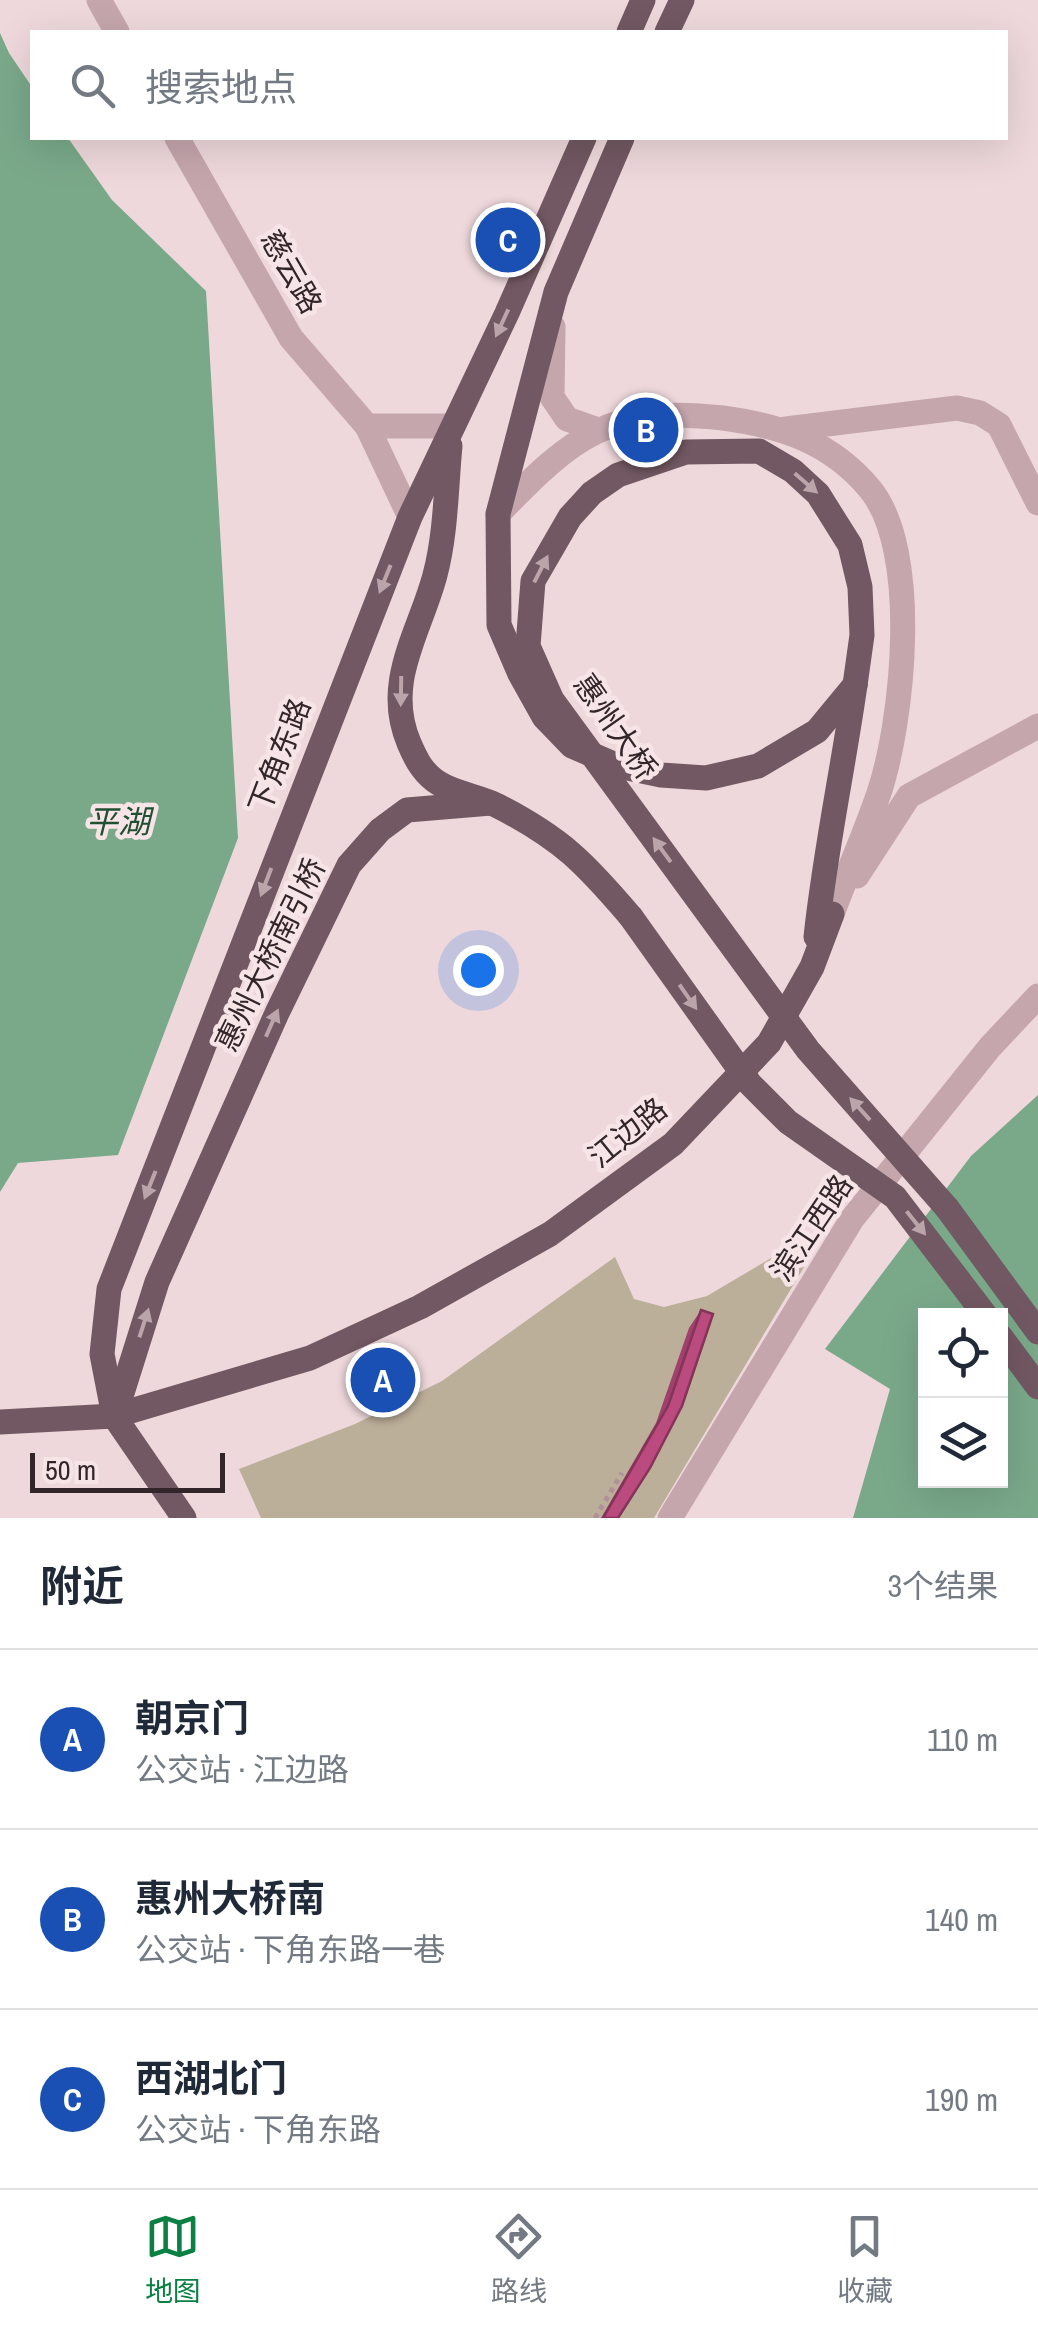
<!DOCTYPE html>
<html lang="zh">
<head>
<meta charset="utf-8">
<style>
  body { margin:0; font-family:"Archivo Narrow","Noto Sans SC",sans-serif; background:#f6f6f7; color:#1f2937 }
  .controls { position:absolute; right:30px; bottom:30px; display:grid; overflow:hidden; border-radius:0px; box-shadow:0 10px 40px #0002 }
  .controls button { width:90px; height:90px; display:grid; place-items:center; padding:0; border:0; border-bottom:2px solid #e0e1e3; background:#fff; color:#1f2937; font:50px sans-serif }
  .scale { position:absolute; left:30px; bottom:25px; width:195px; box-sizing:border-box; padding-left:10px; border:5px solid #32262b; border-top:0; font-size:28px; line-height:35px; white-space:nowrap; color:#32262b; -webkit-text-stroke:8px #f7e4e7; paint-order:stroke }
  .you { position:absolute; left:478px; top:970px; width:35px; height:35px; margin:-25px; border:8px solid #fff; border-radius:50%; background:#1a73e8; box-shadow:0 0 0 15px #1a73e833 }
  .badge { display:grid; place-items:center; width:65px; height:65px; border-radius:50%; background:#0b8043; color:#fff; font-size:32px; font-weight:700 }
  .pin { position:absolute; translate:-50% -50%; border:5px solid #fff; box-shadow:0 2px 10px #0006 }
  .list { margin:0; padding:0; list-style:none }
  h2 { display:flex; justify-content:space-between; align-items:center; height:130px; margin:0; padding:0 40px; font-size:42px }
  h2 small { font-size:32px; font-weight:400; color:#747a83 }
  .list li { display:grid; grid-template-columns:65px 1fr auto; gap:30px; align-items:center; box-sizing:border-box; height:180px; padding:0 40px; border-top:2px solid #e0e1e3 }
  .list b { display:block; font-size:38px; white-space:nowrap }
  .list p { margin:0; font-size:32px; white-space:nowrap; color:#747a83 }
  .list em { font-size:32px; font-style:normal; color:#747a83 }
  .icon { flex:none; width:55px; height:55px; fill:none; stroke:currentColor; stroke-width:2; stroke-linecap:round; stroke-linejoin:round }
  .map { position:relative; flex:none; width:1038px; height:1518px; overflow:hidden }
  .search { position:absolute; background:#fff; box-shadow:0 10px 40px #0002; left:30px; right:30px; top:30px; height:110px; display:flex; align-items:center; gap:25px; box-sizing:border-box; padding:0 35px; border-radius:0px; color:#747a83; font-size:38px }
  .sheet { height:670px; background:#fff }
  nav { display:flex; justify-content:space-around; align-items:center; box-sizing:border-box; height:140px; border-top:2px solid #e0e1e3; background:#fff; font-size:28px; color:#747a83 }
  nav a { display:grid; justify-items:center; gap:5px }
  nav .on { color:#0b8043 }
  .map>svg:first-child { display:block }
</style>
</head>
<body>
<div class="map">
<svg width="1038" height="1518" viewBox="0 0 1038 1518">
  <rect width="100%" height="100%" fill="#eed8dc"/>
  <path fill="#bcaf9a" d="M816 1247 654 1518H261L239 1469 355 1424 442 1381 615 1257 634 1299 664 1307 707 1296 778 1254Z"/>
  <g fill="#7aa98a" fill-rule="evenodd">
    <path d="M0 33 9 53 32 87V138H68L112 200 206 291 238 838 118 1155 18 1163 0 1192Z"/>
    <path d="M1038 1095V1518H853L890 1389 825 1349 971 1156ZM926 1316H1000V1480H926Z"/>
  </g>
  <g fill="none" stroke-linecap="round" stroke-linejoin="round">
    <path stroke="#b09099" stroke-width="5" stroke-dasharray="5 5" stroke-linecap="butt" d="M595 1518 622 1473"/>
    <g stroke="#c5a6ad" stroke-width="25">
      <path d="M99 0 117 32"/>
      <path d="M177 138 291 338 367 426 410 517"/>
      <path d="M553 327 552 397 567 419 598 430"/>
      <path d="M367 426H453"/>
      <path d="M786 429 957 408 980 413 999 425 1038 503"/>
      <path d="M498 514C573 436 610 405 723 418 782 426 831 442 870 489 921 551 903 721 879 793 865 834 847 874 832 914"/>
      <path d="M857 876 909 796 1038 726"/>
      <path d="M670 1518 852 1219 990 1047 1038 996"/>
    </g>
    <g stroke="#725862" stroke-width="25">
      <path d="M629 32 643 0"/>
      <path d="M667 32 682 0"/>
      <path d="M622 138 556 292 498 514 499 625 520 674 544 717 572 746 618 766 661 775 706 778 758 766 817 731 855 685"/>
      <path d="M450 446C446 487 446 534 435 575 420 632 383 682 409 743 415 757 421 770 434 780 451 793 478 796 498 806 562 839 585 863 631 917"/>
      <path d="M816 937C825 852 843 769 855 685"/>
      <path d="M947 1208 1038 1332"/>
      <path d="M1000 1336 1038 1387"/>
      <path d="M116 1412 157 1282 277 1013 349 865 380 830 407 810 491 803"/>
      <path d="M0 1422 114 1416 310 1358 420 1307 550 1234 673 1144 769 1043 812 967 832 914"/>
      <path d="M184 1518 114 1416 102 1354 109 1289 410 517 507 313 584 138"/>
    </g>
    <g stroke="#725862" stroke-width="25">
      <path d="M855 685 862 635 860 587 850 545 818 494 793 471 759 451 686 452 618 475 592 493 570 517 533 581 528 646 552 700 808 1050 947 1208"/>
      <path d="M631 917 750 1084 788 1122 895 1197 986 1316"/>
    </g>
  </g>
  <path fill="#a1406c" d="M701 1310 713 1314 618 1518H601L656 1423 689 1328Z"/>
  <path fill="#bb4a7e" stroke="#833458" stroke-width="2.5" d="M701 1310 713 1314 682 1406 650 1468 618 1518H603L668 1406Z"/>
  <defs><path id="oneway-solid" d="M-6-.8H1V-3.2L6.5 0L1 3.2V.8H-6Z" transform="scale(2.5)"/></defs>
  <g fill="#bba5ab">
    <use href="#oneway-solid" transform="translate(502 323) rotate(115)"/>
    <use href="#oneway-solid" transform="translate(806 483) rotate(41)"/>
    <use href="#oneway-solid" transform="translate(541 569) rotate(-63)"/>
    <use href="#oneway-solid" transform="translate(385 579) rotate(112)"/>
    <use href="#oneway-solid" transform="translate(401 691) rotate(91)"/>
    <use href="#oneway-solid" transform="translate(662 850) rotate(-126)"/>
    <use href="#oneway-solid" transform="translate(266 882) rotate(111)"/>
    <use href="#oneway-solid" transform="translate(688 997) rotate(55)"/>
    <use href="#oneway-solid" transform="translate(272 1023) rotate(-66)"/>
    <use href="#oneway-solid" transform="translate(860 1109) rotate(-132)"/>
    <use href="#oneway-solid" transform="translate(150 1185) rotate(112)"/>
    <use href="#oneway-solid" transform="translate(916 1223) rotate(51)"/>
    <use href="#oneway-solid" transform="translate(144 1323) rotate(-72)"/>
  </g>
  <g text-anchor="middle" stroke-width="9" stroke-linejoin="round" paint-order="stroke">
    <g font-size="30" fill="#32262b" stroke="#f7e4e7">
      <text transform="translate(291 272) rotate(60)" y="10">慈云路</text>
      <text transform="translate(615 727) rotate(55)" y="10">惠州大桥</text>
      <text transform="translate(280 756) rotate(-69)" y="10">下角东路</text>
      <text transform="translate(271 955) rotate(-64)" y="10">惠州大桥南引桥</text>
      <text transform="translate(628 1133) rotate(-39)" y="10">江边路</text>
      <text transform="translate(812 1228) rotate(-56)" y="10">滨江西路</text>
    </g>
    <g font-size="32" font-style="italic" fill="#204f31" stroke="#f7e4e7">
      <text x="118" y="833">平湖</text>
    </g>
  </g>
</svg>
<div class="controls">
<button><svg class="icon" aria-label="locate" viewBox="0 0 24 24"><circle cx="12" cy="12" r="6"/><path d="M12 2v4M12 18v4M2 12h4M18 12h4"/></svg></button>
<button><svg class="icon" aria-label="layers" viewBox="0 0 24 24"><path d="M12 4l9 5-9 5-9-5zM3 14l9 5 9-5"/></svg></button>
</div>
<div class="scale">50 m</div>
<div class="you"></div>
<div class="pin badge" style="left:383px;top:1380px;background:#1a4fb4">A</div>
<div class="pin badge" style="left:646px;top:430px;background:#1a4fb4">B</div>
<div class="pin badge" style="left:508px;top:240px;background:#1a4fb4">C</div>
<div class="search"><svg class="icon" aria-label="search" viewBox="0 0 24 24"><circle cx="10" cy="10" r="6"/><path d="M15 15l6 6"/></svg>搜索地点</div>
</div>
<section class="sheet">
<h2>附近<small>3个结果</small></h2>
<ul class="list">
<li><span class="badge" style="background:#1a4fb4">A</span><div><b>朝京门</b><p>公交站 · 江边路</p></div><em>110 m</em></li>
<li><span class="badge" style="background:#1a4fb4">B</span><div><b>惠州大桥南</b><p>公交站 · 下角东路一巷</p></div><em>140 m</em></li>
<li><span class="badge" style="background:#1a4fb4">C</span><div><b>西湖北门</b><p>公交站 · 下角东路</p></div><em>190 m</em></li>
</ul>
</section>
<nav>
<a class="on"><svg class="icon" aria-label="map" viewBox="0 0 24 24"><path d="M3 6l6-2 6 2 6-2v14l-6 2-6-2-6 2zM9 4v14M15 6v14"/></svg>地图</a>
<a><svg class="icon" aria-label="directions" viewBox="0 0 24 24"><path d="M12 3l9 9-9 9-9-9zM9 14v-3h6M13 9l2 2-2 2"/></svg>路线</a>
<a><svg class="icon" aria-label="saved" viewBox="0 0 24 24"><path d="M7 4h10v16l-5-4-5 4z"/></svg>收藏</a>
</nav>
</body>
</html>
